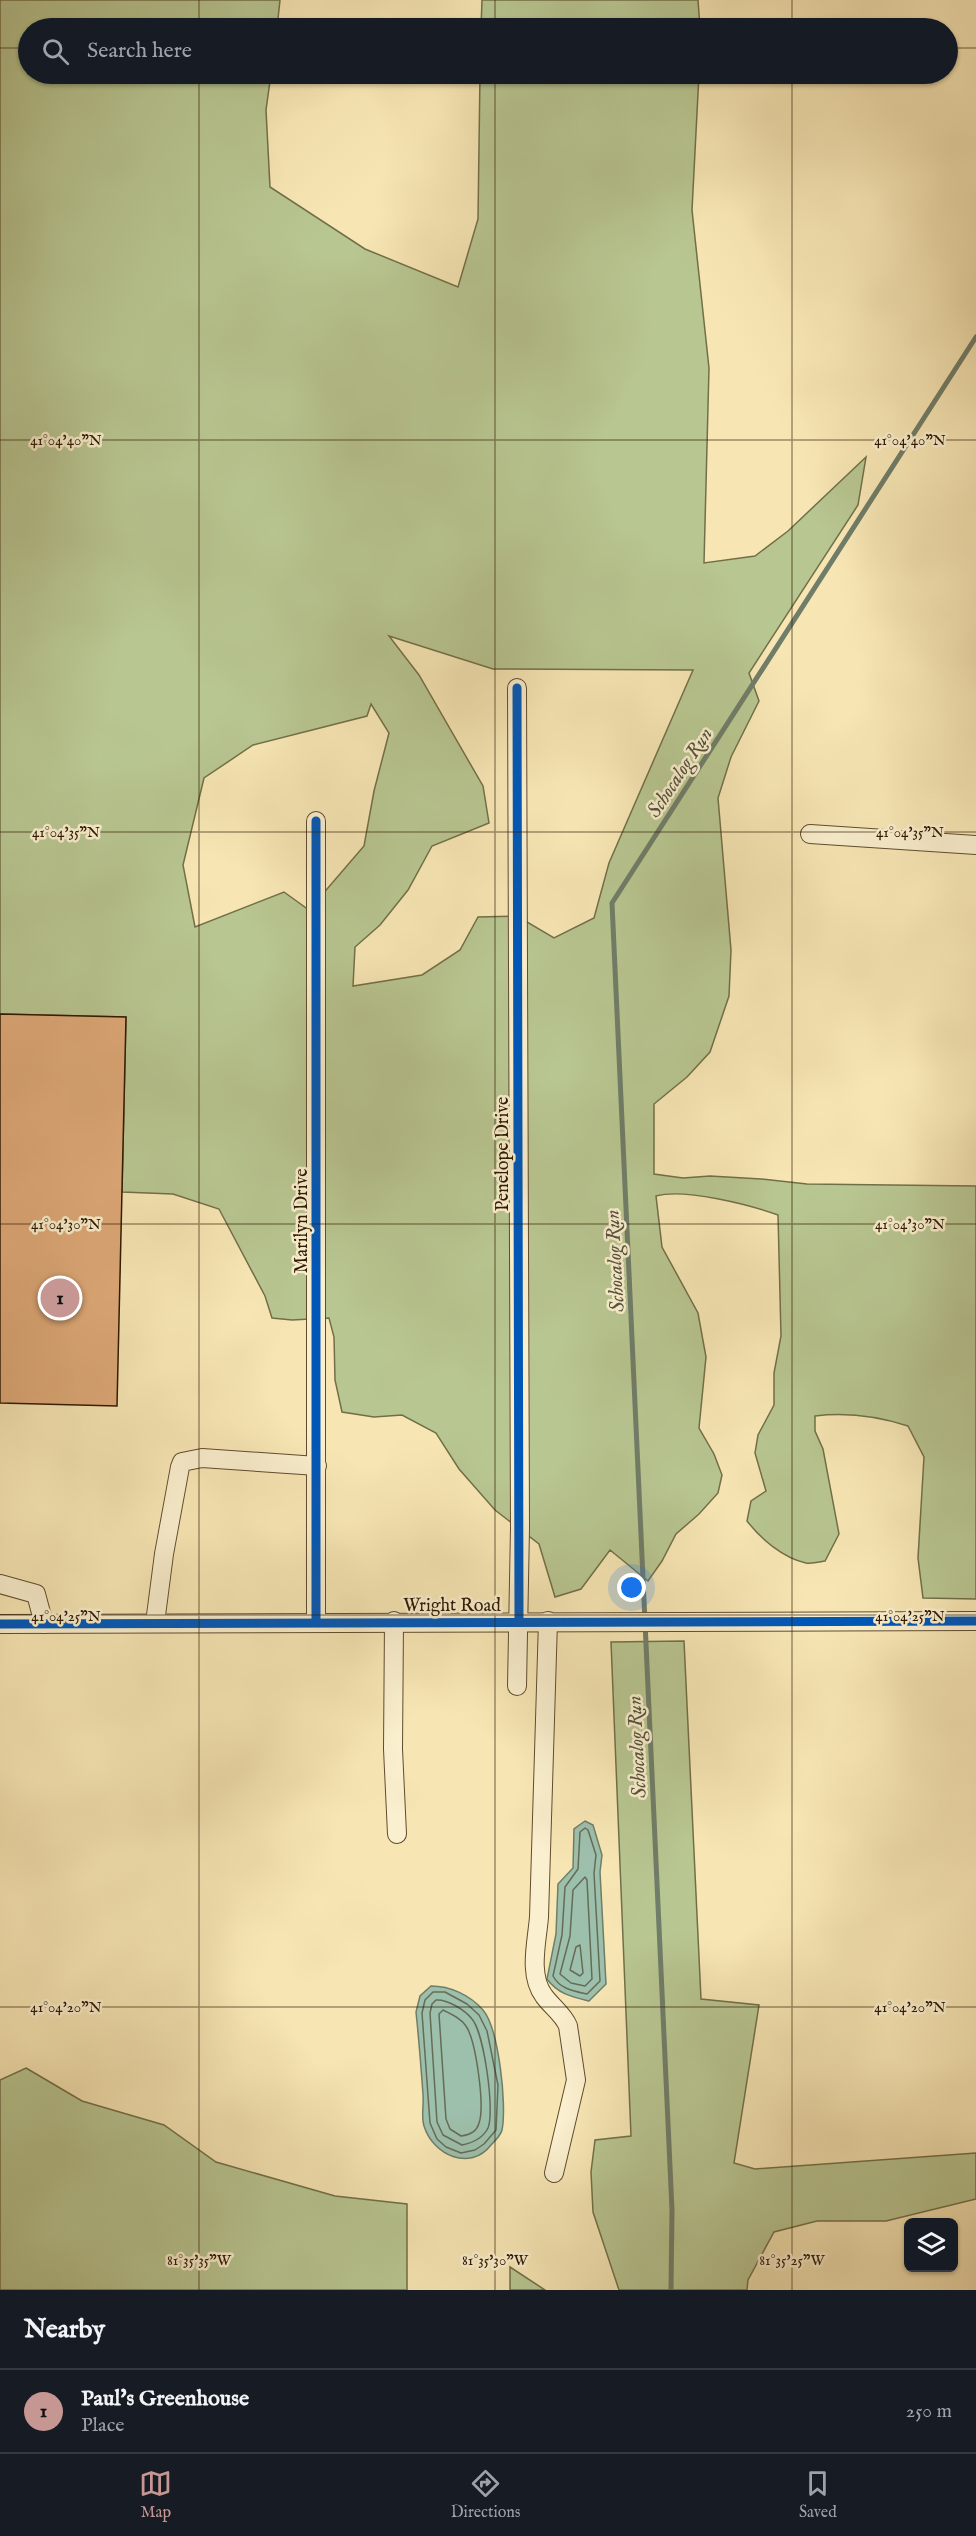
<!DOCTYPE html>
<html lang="en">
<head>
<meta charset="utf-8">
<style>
  body { margin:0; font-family:"IM FELL English",serif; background:#20242c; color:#f1f3f6 }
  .controls { position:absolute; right:18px; bottom:18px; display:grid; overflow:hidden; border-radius:9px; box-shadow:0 2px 4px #0004 }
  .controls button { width:54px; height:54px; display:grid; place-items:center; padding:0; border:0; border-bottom:2px solid #363941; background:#171b24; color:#f1f3f6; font:30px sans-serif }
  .you { position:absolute; left:632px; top:1588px; width:21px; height:21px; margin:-15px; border:4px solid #fff; border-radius:50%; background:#1a73e8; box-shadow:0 0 0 9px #1a73e833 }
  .badge { display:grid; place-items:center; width:39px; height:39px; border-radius:50%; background:#c59692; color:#111; font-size:20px; font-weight:700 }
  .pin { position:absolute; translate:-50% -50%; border:3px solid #fff; box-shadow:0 2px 6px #0006 }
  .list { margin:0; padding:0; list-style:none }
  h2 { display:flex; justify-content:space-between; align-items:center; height:78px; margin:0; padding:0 24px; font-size:26px }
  h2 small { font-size:20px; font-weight:400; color:#9ea1a6 }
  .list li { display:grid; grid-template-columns:39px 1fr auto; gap:18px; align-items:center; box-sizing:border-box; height:84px; padding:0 24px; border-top:2px solid #363941 }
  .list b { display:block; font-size:22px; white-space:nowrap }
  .list p { margin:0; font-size:20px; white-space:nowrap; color:#9ea1a6 }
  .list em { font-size:20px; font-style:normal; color:#9ea1a6 }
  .icon { flex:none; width:33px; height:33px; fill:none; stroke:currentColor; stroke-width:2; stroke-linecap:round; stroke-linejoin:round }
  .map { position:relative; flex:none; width:976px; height:2290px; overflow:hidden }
  .search { position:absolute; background:#171b24; box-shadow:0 2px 4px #0004; left:18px; right:18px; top:18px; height:66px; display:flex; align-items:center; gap:15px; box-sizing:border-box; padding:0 21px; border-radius:33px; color:#9ea1a6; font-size:22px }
  .sheet { height:162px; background:#171b24 }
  nav { display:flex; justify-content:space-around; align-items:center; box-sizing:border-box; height:84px; border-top:2px solid #363941; background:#171b24; font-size:16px; color:#9ea1a6 }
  nav a { display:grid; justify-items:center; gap:3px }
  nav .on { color:#c59692 }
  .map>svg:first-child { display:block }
</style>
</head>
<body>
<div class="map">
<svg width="976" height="2290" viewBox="0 0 976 2290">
  <rect width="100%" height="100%" fill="#f7e6b4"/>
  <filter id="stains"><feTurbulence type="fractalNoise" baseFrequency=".00333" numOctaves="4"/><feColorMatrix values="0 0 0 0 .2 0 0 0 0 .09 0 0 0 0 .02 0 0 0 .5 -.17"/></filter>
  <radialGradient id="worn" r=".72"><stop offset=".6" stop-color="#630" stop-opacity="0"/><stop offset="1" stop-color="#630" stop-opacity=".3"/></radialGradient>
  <g fill="#b8c691" stroke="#726f48" stroke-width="1.5" fill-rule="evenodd">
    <path d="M0 0H280L277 28H28V74H271L266 110 270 187 365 249 458 287 478 219 480 74H699L692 210 709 368 704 563 755 556 788 531 866 457 858 505 749 673 759 701 731 757 718 798 731 950 729 996 710 1052 687 1077 654 1104V1174L683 1178 710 1176 761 1179 807 1184 976 1186V1599L923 1598 918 1558 924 1457 908 1426C877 1416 847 1412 815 1416V1431L823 1449 839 1534 825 1561C819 1562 812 1564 806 1563 783 1558 761 1539 747 1521L751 1501 766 1491 755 1453 758 1435 774 1405V1373L781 1336 778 1215C750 1205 685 1188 656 1196L662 1247 698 1313 706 1357 699 1428 714 1454 722 1475 718 1493 699 1514 676 1534 662 1561 648 1581 610 1550 581 1589 555 1597 539 1544 495 1510 459 1469 436 1433 402 1415 374 1417 342 1412 335 1380 334 1337 329 1318 292 1320 272 1318 265 1296 219 1209 173 1194 122 1192 126 1017 0 1014ZM389 636 493 669 693 670 609 863 594 918 554 938 517 916 478 917 460 950 422 975 353 986 355 947 380 925 408 890 432 846 489 823 483 786 419 675ZM371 704 389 733 374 791 364 846 309 910 284 892 195 927 183 865 204 778 253 745 367 716Z"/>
    <path d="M482 0H698L700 28H481Z"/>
    <path d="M684 1641 701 1999 759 2005 734 2163 755 2169 976 2153V2199L886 2221H817L774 2232 748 2280 747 2290H619L593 2212 591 2172 595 2140 631 2136 611 1642Z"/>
    <path d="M26 2068 82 2101 164 2125 216 2162 335 2196 407 2204V2290H0V2080Z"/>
    <path d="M510 2267 545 2290H510Z"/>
  </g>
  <g fill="#9dc0ad" stroke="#707d68" stroke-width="1.5">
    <path d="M585 1821 593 1825 602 1855 600 1872 606 1984 589 2001C572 1997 558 1994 547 1979L556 1934 558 1884 573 1868 574 1829Z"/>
    <path d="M431 1986C450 1986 470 1995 483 2010 499 2029 507 2106 502 2130 501 2135 495 2141 491 2145 470 2172 433 2155 424 2126 421 2117 424 2104 423 2094 421 2067 419 2040 416 2012L420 1996Z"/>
  </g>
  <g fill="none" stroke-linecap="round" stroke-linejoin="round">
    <g stroke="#656c56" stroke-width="1.5">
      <path d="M585 1828 588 1830 596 1855 594 1873 600 1981 587 1994C573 1991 560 1989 553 1976L562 1935 565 1887 578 1869 580 1832Z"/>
      <path d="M585 1877 587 1880 592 1979 585 1986 571 1983 560 1974 570 1936 573 1890Z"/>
      <path d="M580 1945 583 1973 580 1976 570 1970 576 1947Z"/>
      <path d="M433 1992H445L467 2004 479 2015 487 2031 498 2085 496 2130 484 2144 475 2150 461 2153 446 2147 437 2139 430 2123 422 2013 425 2000Z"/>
      <path d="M436 2000C447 1999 465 2010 472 2019 484 2033 495 2111 488 2128 483 2138 472 2143 462 2145L443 2135 437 2122 430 2013 432 2004Z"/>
      <path d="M443 2010C451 2014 461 2018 466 2026 476 2041 485 2106 479 2123 477 2131 469 2135 461 2136L450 2129 446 2119 439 2014Z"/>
    </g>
    <path stroke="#707d68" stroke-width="5" d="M671 2290 672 2210 612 903 976 337"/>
  </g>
  <path fill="#dea877" stroke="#2d1800" stroke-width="1.5" d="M0 1014 126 1017 117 1406 0 1403Z"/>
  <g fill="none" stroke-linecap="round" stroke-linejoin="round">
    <defs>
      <g id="minor">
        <path d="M517 688 520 1528 517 1686"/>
        <path d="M316 821V1622"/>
        <path d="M810 834 976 845"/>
        <path d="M0 1584 36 1594 44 1624"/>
        <path d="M394 1621 393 1749 397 1834"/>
        <path d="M548 1621 539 1917C537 1942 528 1975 544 1996 552 2007 563 2014 568 2026L576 2080 554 2173"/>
        <path d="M155 1623 164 1554 180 1467 182 1462 202 1458 317 1466"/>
        <path d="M0 1624 976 1621"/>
      </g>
    </defs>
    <use href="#minor" stroke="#604c2d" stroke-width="20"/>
    <use href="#minor" stroke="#faefce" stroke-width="18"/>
    <defs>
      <g id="cycleway">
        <path d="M517 688 519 1621"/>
        <path d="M316 821V1622"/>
        <path d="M0 1624 976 1621"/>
      </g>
    </defs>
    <use href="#cycleway" stroke="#faefce" stroke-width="13"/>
    <use href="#cycleway" stroke="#0057b8" stroke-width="9"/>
  </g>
  <path fill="none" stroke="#2d1800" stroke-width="1.5" stroke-opacity="0.45" d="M199 0V28M495 0V28M792 0V28M0 48H28M948 48H976M199 74V2290M495 74V2290M792 74V2290M0 440H976M0 832H976M0 1224H976M0 1615H976M0 2007H976"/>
  <g text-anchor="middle" stroke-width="5" stroke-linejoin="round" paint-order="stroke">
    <g font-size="18" fill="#2d1800" stroke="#faefce">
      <text transform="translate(502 1154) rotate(-90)" y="6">Penelope Drive</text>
      <text transform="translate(301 1221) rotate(-90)" y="6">Marilyn Drive</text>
      <text x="452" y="1611">Wright Road</text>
    </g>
    <g font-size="20" font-style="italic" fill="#54533d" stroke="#faefce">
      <text transform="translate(679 772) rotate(-57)" y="7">Schocalog Run</text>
      <text transform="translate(614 1261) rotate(-93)" y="7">Schocalog Run</text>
      <text transform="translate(636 1747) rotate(-93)" y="7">Schocalog Run</text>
    </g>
  </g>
  <g font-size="15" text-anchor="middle" fill="#2d1800" stroke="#faefce" stroke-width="5" stroke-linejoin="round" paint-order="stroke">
    <text x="66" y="445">41°04'40"N</text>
    <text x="910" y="445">41°04'40"N</text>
    <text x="66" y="837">41°04'35"N</text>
    <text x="910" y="837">41°04'35"N</text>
    <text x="66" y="1229">41°04'30"N</text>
    <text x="910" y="1229">41°04'30"N</text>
    <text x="66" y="1621">41°04'25"N</text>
    <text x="910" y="1621">41°04'25"N</text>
    <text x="66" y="2012">41°04'20"N</text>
    <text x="910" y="2012">41°04'20"N</text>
    <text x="199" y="2265">81°35'35"W</text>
    <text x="495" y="2265">81°35'30"W</text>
    <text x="792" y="2265">81°35'25"W</text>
  </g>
  <rect width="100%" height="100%" filter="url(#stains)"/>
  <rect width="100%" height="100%" fill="url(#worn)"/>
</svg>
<div class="controls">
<button><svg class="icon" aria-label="layers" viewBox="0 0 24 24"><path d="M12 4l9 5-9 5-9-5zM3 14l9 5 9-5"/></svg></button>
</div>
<div class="you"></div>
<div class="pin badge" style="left:60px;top:1298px">1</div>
<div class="search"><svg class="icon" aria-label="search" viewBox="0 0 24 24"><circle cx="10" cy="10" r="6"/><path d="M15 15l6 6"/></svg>Search here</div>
</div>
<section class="sheet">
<h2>Nearby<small></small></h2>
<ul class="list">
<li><span class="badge">1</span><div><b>Paul's Greenhouse</b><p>Place</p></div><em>250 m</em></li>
</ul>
</section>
<nav>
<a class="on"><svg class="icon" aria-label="map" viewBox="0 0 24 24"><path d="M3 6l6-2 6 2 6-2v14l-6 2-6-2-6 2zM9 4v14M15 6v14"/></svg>Map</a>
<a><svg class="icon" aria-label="directions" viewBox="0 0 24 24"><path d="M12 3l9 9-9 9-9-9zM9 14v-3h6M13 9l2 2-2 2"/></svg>Directions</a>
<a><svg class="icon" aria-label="saved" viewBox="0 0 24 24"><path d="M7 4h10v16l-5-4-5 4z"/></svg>Saved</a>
</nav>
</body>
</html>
